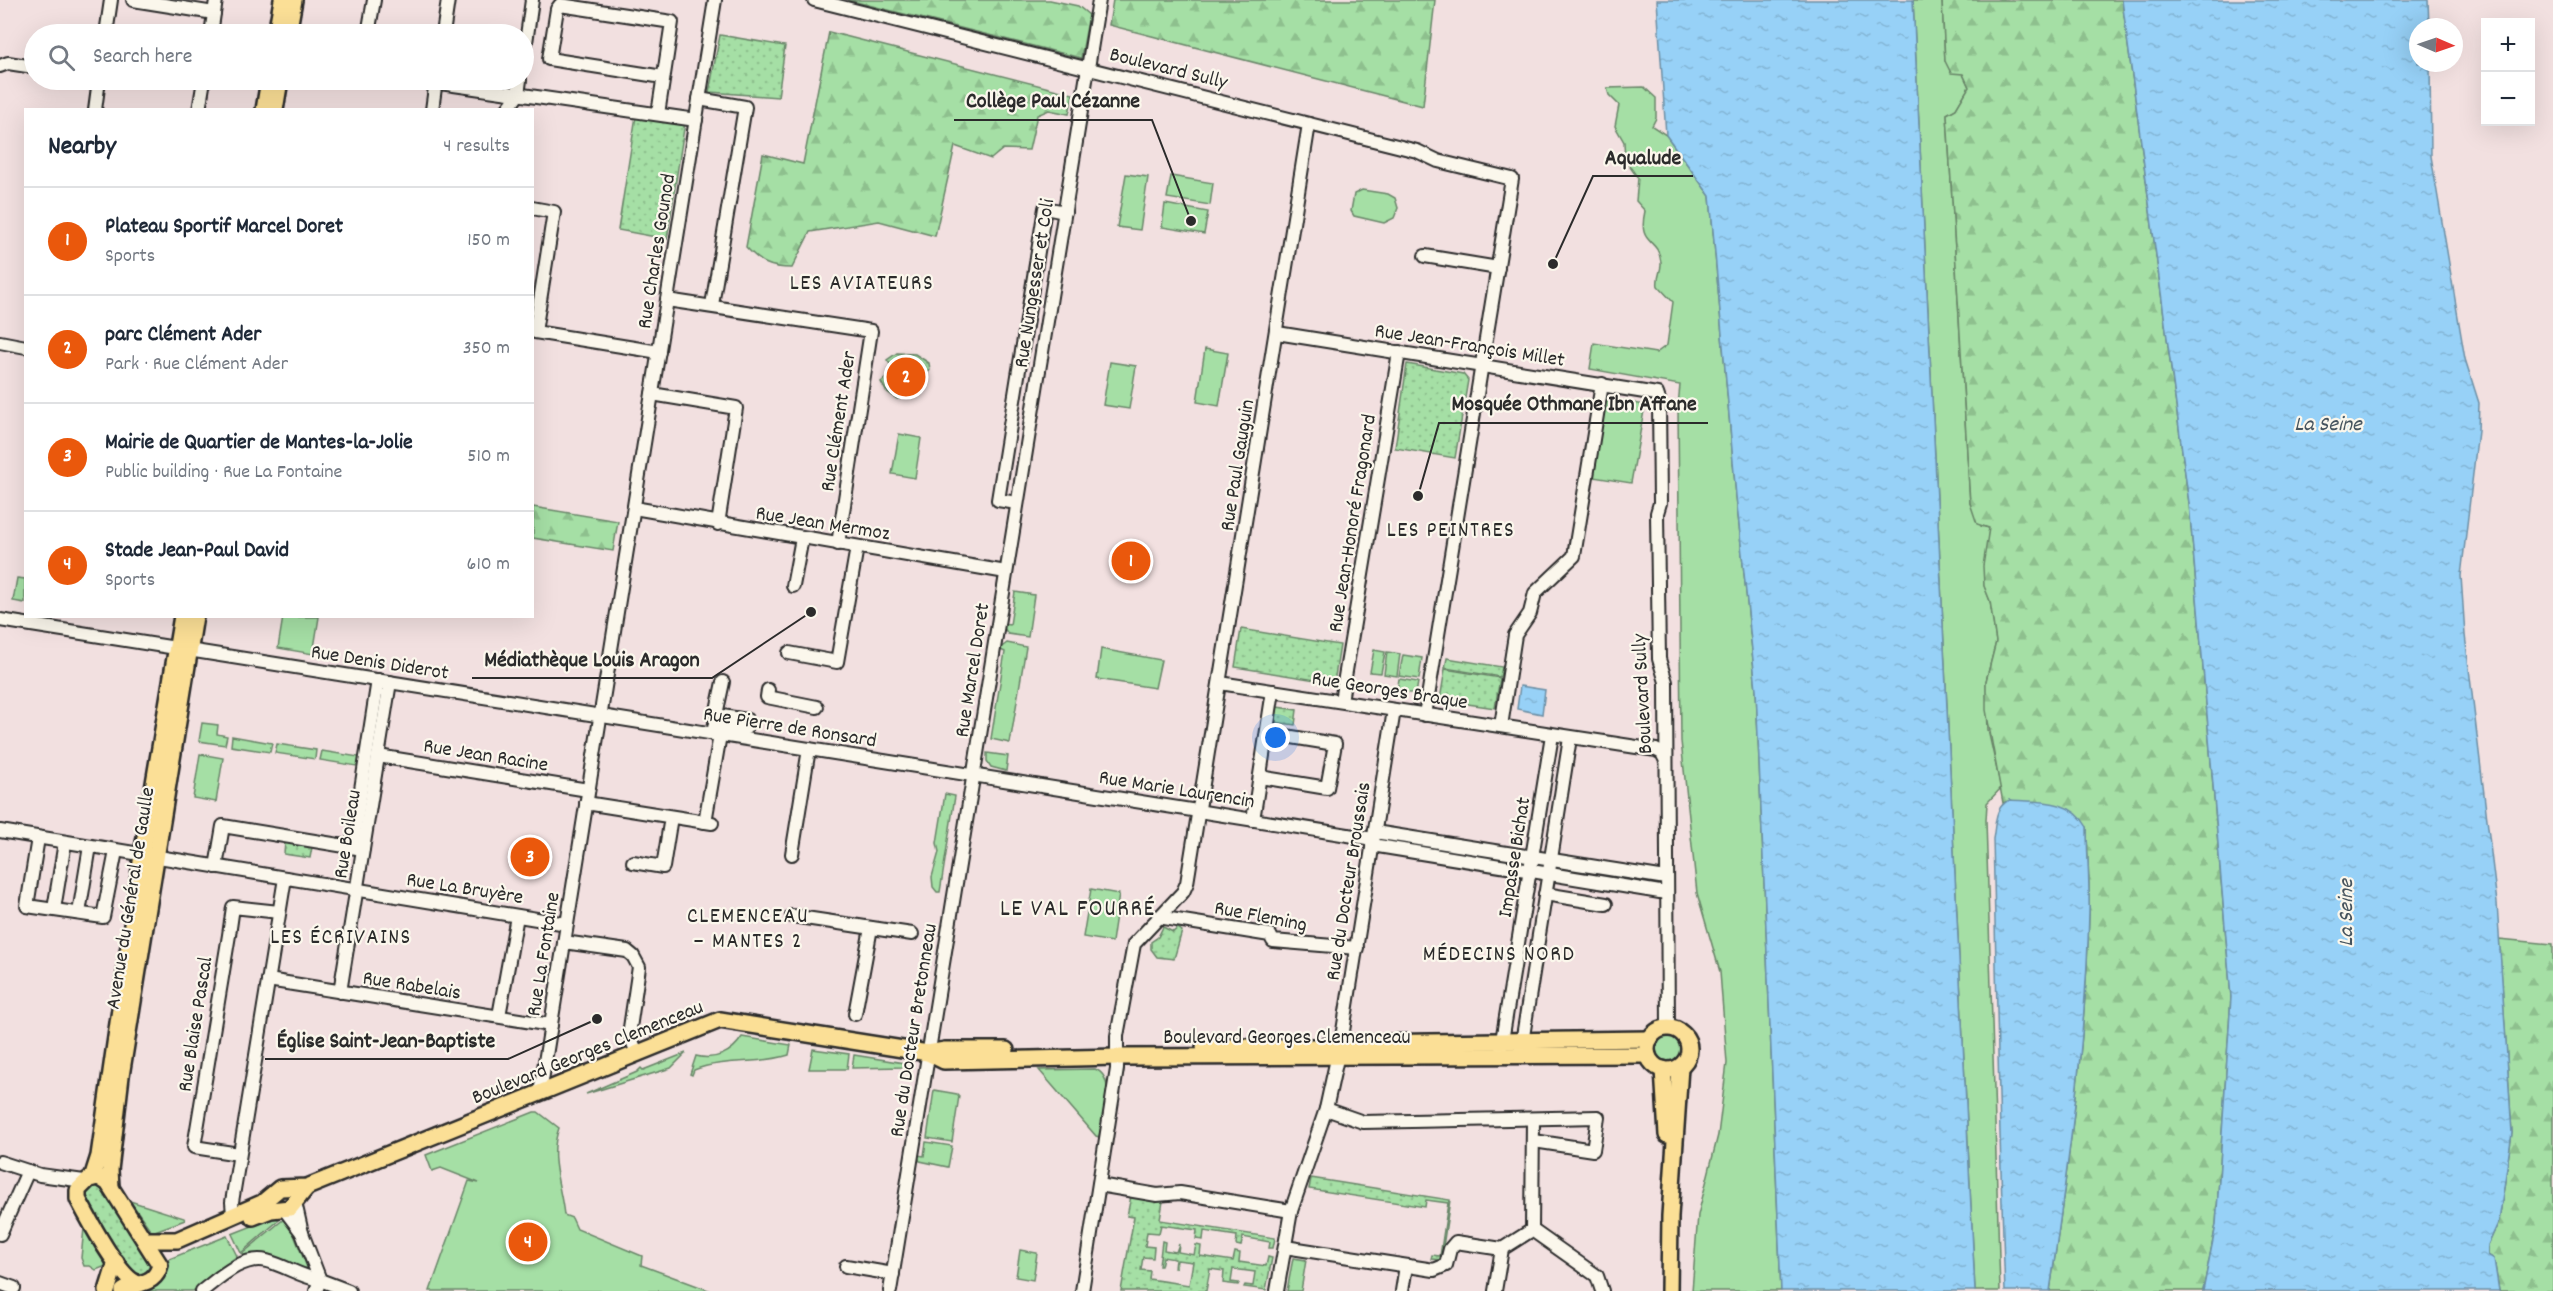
<!DOCTYPE html>
<html lang="en">
<head>
<meta charset="utf-8">
<style>
  body { margin:0; font-family:Dekko,sans-serif; background:#f6f6f7; color:#1f2937 }
  .controls { position:absolute; right:18px; top:18px; display:grid; overflow:hidden; border-radius:0px; box-shadow:0 6px 24px #0002 }
  .controls button { width:54px; height:54px; display:grid; place-items:center; padding:0; border:0; border-bottom:2px solid #e0e1e3; background:#fff; color:#1f2937; font:30px sans-serif }
  .compass { position:absolute; left:2409px; top:18px; width:54px; height:54px; border-radius:50%; background:#fff; box-shadow:0 6px 24px #0002; rotate:92deg }
  .you { position:absolute; left:1276px; top:738px; width:21px; height:21px; margin:-15px; border:4px solid #fff; border-radius:50%; background:#1a73e8; box-shadow:0 0 0 9px #1a73e833 }
  .badge { display:grid; place-items:center; width:39px; height:39px; border-radius:50%; background:#ea580c; color:#fff; font-size:20px; font-weight:700 }
  .pin { position:absolute; translate:-50% -50%; border:3px solid #fff; box-shadow:0 2px 6px #0006 }
  .list { margin:0; padding:0; list-style:none }
  h2 { display:flex; justify-content:space-between; align-items:center; height:78px; margin:0; padding:0 24px; font-size:26px }
  h2 small { font-size:20px; font-weight:400; color:#747a83 }
  .list li { display:grid; grid-template-columns:39px 1fr auto; gap:18px; align-items:center; box-sizing:border-box; height:108px; padding:0 24px; border-top:2px solid #e0e1e3 }
  .list b { display:block; font-size:22px; white-space:nowrap }
  .list p { margin:0; font-size:20px; white-space:nowrap; color:#747a83 }
  .list em { font-size:20px; font-style:normal; color:#747a83 }
  .icon { flex:none; width:33px; height:33px; fill:none; stroke:currentColor; stroke-width:2; stroke-linecap:round; stroke-linejoin:round }
  .map { position:relative; flex:none; width:2553px; height:1291px; overflow:hidden }
  .search { position:absolute; background:#fff; box-shadow:0 6px 24px #0002; left:24px; top:24px; width:510px; height:66px; display:flex; align-items:center; gap:15px; box-sizing:border-box; padding:0 21px; border-radius:33px; color:#747a83; font-size:22px }
  .panel { position:absolute; background:#fff; box-shadow:0 6px 24px #0002; left:24px; top:108px; width:510px; height:510px; border-radius:0px }
  .map>svg:first-child { display:block }
</style>
</head>
<body>
<div class="map">
<svg width="2553" height="1291" viewBox="0 0 2553 1291">
  <defs>
    <pattern id="forest-firs" width="22" height="20" patternUnits="userSpaceOnUse" patternTransform="scale(1.5)"><rect width="22" height="20" fill="#a5dfa5"/><path d="M5 1l3.5 6h-7zM16 11l3.5 6h-7z" fill="#8ec08e"/></pattern>
    <pattern id="park-dots" width="8" height="8" patternUnits="userSpaceOnUse" patternTransform="scale(1.5)"><rect width="8" height="8" fill="#a5dfa5"/><path d="M2 2h.1M6 6h.1" fill="none" stroke="#8ec08e" stroke-width="1.8" stroke-linecap="round"/></pattern>
    <pattern id="water-ripples" width="26" height="14" patternUnits="userSpaceOnUse" patternTransform="scale(1.5)"><rect width="26" height="14" fill="#97d1f7"/><path d="M2 4q2-2 4 0t4 0M15 11q2-2 4 0t4 0" fill="none" stroke="#82b4d4"/></pattern>
  </defs>
  <rect width="100%" height="100%" fill="#f2e0e0"/>
  <filter id="ink" filterUnits="userSpaceOnUse"><feTurbulence type="fractalNoise" baseFrequency=".0167" numOctaves="2"/><feDisplacementMap in="SourceGraphic" scale="12" xChannelSelector="R" yChannelSelector="G"/><feConvolveMatrix kernelMatrix="1 2 1 2 8 2 1 2 1" color-interpolation-filters="sRGB"/></filter>
  <g filter="url(#ink)">
    <g fill="#a5dfa5" stroke="#688568" stroke-width="1.5">
      <path d="M1913 0H1942L1945 61 1963 74 1969 87 1956 109 1947 114 1970 503 1981 526 1989 528 1984 585 1990 601 1996 642 1986 681 1988 730 2001 788 1987 803 1986 820 2000 1291H1975Z"/>
      <path d="M1644 87 1656 98V118L1652 126 1666 135 1710 196 1736 496 1756 689 1781 1291H1692L1698 1215 1718 1135 1727 1063 1720 972 1697 893 1681 741 1678 406 1680 385 1590 369 1594 343 1656 353 1667 345 1673 302 1658 286C1656 278 1662 270 1661 262 1658 236 1637 247 1645 211L1636 201 1638 178 1625 160 1624 142 1615 126 1619 105 1609 95 1607 88Z"/>
      <path d="M1126 174 1148 177 1140 230 1117 227Z"/>
      <path d="M1171 176 1213 183 1210 205 1167 198Z"/>
      <path d="M1362 190 1388 194 1395 198 1398 208 1394 218 1384 223 1354 216 1351 211 1354 194Z"/>
      <path d="M1165 204 1208 212 1204 234 1162 227Z"/>
      <path d="M1205 349 1228 353 1219 406 1197 402Z"/>
      <path d="M1110 362 1136 366 1129 409 1103 405Z"/>
      <path d="M1606 398 1645 405 1631 483 1593 477Z"/>
      <path d="M899 434 921 438 915 478 892 474Z"/>
      <path d="M17 578 25 579V603L13 601Z"/>
      <path d="M1015 592 1034 595 1028 637 1008 634 1004 628V624L1010 625Z"/>
      <path d="M283 617H319L313 654 278 648Z"/>
      <path d="M1007 643 1026 647 1010 743 991 739 1005 652 999 649Z"/>
      <path d="M1101 649 1161 660 1155 688 1097 679Z"/>
      <path d="M1374 650 1385 652 1381 673 1370 672Z"/>
      <path d="M1387 652 1400 654 1397 676 1384 674Z"/>
      <path d="M1403 655 1422 658 1419 679 1399 676Z"/>
      <path d="M1399 679 1418 682 1416 694 1397 691Z"/>
      <path d="M202 723 218 725 217 734 227 736 225 745 199 741Z"/>
      <path d="M232 736 272 743 270 752 231 746Z"/>
      <path d="M277 744 316 750 315 759 275 753Z"/>
      <path d="M322 751 365 758 363 767 320 760Z"/>
      <path d="M987 753 1008 756 1006 771 991 767 987 761Z"/>
      <path d="M200 754 223 758 216 802 193 798Z"/>
      <path d="M945 794 955 796 940 892H937L933 887 932 877 939 852 937 843Z"/>
      <path d="M1091 889 1119 894 1112 942 1083 937Z"/>
      <circle cx="1670" cy="1048" r="15"/>
      <path d="M742 1037 791 1045 789 1055C759 1065 725 1058 694 1070L692 1075 690 1074 696 1056C715 1061 732 1053 742 1037Z"/>
      <path d="M813 1049 849 1054 847 1069H809Z"/>
      <path d="M686 1053 671 1068 586 1094 637 1072 641 1068 643 1070Z"/>
      <path d="M854 1055 904 1063V1067L852 1068Z"/>
      <path d="M1095 1069C1118 1078 1102 1118 1099 1137L1096 1136 1039 1070Z"/>
      <path d="M934 1090 957 1094 959 1096 952 1142 927 1138Z"/>
      <path d="M534 1112H538L559 1128C548 1158 561 1185 564 1215L572 1218 577 1229 642 1256 641 1265 711 1291H430L469 1181 479 1183 441 1168 432 1171 426 1155Z"/>
      <path d="M926 1142 952 1146 948 1167 920 1161 917 1155 924 1156Z"/>
      <path d="M130 1201 184 1218 185 1220 152 1232Z"/>
      <path d="M275 1217 279 1220 241 1253 232 1234Z"/>
      <path d="M285 1218 290 1225 307 1267 305 1270 265 1255 244 1256 242 1254Z"/>
      <path d="M84 1228 104 1258 106 1266 96 1270 90 1266H84L81 1258Z"/>
      <path d="M227 1236 237 1256 193 1291H139C165 1289 160 1276 169 1259Z"/>
      <path d="M1020 1250 1037 1253 1033 1280 1016 1277Z"/>
      <path d="M1293 1258 1306 1260 1301 1291H1287Z"/>
    </g>
    <g fill="url(#forest-firs)" stroke="#688568" stroke-width="1.5">
      <path d="M848 0H1050L1078 6 1089 15 1081 58Z"/>
      <path d="M1113 0H1435L1423 106 1109 25Z"/>
      <path d="M1942 0H2122L2189 503 2231 997 2216 1225 2203 1291H2050C2068 1166 2086 1040 2089 914 2090 885 2087 855 2087 827L2011 800 2003 803 1986 710V681L1996 642 1990 601 1984 586 1983 566 1989 528 1977 524 1970 503 1947 114 1956 109 1969 87 1963 74 1951 73 1945 61Z"/>
      <path d="M829 32 1073 94 1069 114 1049 110 1037 115 1029 150 1003 149 991 159 955 146 935 236 879 221 810 232 792 268C769 268 761 263 746 247L763 154 803 164Z"/>
      <path d="M533 507 618 521 613 551 533 538Z"/>
      <path d="M2499 939 2553 944V1291H2499L2494 1259 2488 1255V1245L2499 1221 2512 1133Z"/>
    </g>
    <g fill="url(#park-dots)" stroke="#688568" stroke-width="1.5">
      <path d="M720 35 785 46 778 97 709 92Z"/>
      <path d="M636 116 685 122 667 239 618 230Z"/>
      <path d="M897 353 915 354 929 363 930 370 909 396 897 399 886 391 881 382 895 371 887 360Z"/>
      <path d="M1407 364 1463 374 1468 380 1455 458 1395 448Z"/>
      <path d="M1241 629 1340 645 1334 683 1235 667Z"/>
      <path d="M1447 658 1502 667 1500 677 1445 668Z"/>
      <path d="M1445 669 1500 678 1495 708 1440 700Z"/>
      <path d="M1277 707 1297 710 1295 725 1275 722Z"/>
      <path d="M285 842 312 847 310 858 284 854Z"/>
      <path d="M1163 927 1173 932 1178 928 1182 931 1174 959 1157 957 1151 949V942L1158 937Z"/>
      <path d="M1311 1178 1450 1200 1441 1260 1431 1259 1432 1255 1440 1256 1448 1203 1426 1200 1425 1207 1309 1189Z"/>
      <path d="M93 1185 104 1189 150 1262C149 1274 140 1276 130 1271L85 1201V1192Z"/>
      <path d="M1131 1196 1163 1201 1160 1220 1275 1238 1273 1248H1269L1270 1242 1243 1237 1241 1246 1236 1245 1237 1236 1204 1231 1203 1240 1196 1239 1197 1230 1161 1225 1159 1233 1147 1232 1145 1246 1154 1247 1153 1258 1143 1257 1141 1270 1150 1271 1149 1279 1189 1285 1193 1262 1177 1260 1176 1268H1174L1175 1259 1163 1257 1161 1266H1159L1162 1241 1165 1242 1164 1250 1176 1252 1179 1244 1178 1252 1194 1255 1196 1245 1201 1246 1200 1256 1233 1261 1235 1252 1240 1253 1239 1262 1266 1266 1268 1257 1272 1258 1266 1290 1244 1287 1245 1285 1253 1286 1255 1272 1233 1269 1231 1282 1239 1283 1238 1285 1223 1283 1224 1271 1210 1269 1206 1291H1121L1134 1217 1127 1216Z"/>
    </g>
    <g fill="url(#water-ripples)" stroke="#6c8fa5" stroke-width="1.5">
      <path d="M1657 0H1913L1975 1291H1781L1756 689 1736 496 1710 196 1666 135Z"/>
      <path d="M2122 0H2428L2429 27H2418V63H2430L2431 156 2465 359 2479 403 2478 431 2461 576 2465 635 2497 903 2512 1133 2499 1221 2488 1245V1255L2494 1259 2499 1291H2203L2216 1225 2231 997 2189 503Z"/>
      <path d="M1520 686 1545 690 1542 714 1517 709Z"/>
      <path d="M2010 800C2039 802 2071 798 2087 827 2087 855 2090 885 2089 913 2086 1040 2068 1166 2050 1291H2005C1999 1140 1997 990 1993 839 1996 824 1994 806 2010 800Z"/>
    </g>
    <g fill="none" stroke-linecap="round" stroke-linejoin="round">
      <defs>
        <g id="minor">
          <path d="M133 0 214 13"/>
          <path d="M814 0 1417 151 1438 161 1512 179 1425 715"/>
          <path d="M106 34 111 0"/>
          <path d="M211 34 216 0"/>
          <path d="M368 34 374 0"/>
          <path d="M443 34 448 0"/>
          <path d="M524 57 532 0"/>
          <path d="M0 66 8 63 34 67"/>
          <path d="M419 80 696 120"/>
          <path d="M699 99 745 107 712 305"/>
          <path d="M95 110 99 80"/>
          <path d="M199 110 204 80"/>
          <path d="M432 110 436 80"/>
          <path d="M507 110 518 95 520 80"/>
          <path d="M658 114 672 22 560 5 557 9 549 59 663 77"/>
          <path d="M532 208 554 212 535 332 659 352"/>
          <path d="M1425 256 1498 268"/>
          <path d="M667 300 871 331 838 544"/>
          <path d="M1277 333 1657 394 1659 400 1660 503 1657 513 1659 659 1666 682 1668 1028"/>
          <path d="M0 342 26 347"/>
          <path d="M652 394 736 408 718 524"/>
          <path d="M1017 503 998 500 1045 208 1065 212"/>
          <path d="M634 508 1006 572"/>
          <path d="M793 586 802 538"/>
          <path d="M0 620 1373 839"/>
          <path d="M789 653 837 662 857 547"/>
          <path d="M1220 683 1656 750 1662 753 1665 759"/>
          <path d="M768 690 767 697 817 707"/>
          <path d="M1341 701 1399 352"/>
          <path d="M1501 726 1515 635 1530 613 1535 593 1574 556 1602 384"/>
          <path d="M713 734 715 723 746 728 747 720 716 715 723 682"/>
          <path d="M378 756 588 790"/>
          <path d="M1260 777 1327 788 1335 744 1267 733"/>
          <path d="M586 803 712 823"/>
          <path d="M1253 820 1273 691"/>
          <path d="M705 822 720 735"/>
          <path d="M0 831 567 924"/>
          <path d="M1375 832 1666 878"/>
          <path d="M38 838 27 906 103 917 116 851"/>
          <path d="M1372 845 1666 893"/>
          <path d="M352 847 378 680"/>
          <path d="M792 854 809 749"/>
          <path d="M633 862 663 867 671 817"/>
          <path d="M216 867 223 826 363 849"/>
          <path d="M1545 894 1606 904"/>
          <path d="M54 909 65 842"/>
          <path d="M79 913 90 846"/>
          <path d="M792 916 912 934"/>
          <path d="M1158 917 1270 935 1273 941 1357 948"/>
          <path d="M564 942 627 951 633 956 639 967 630 1028V1036L637 1053"/>
          <path d="M268 980 551 1025"/>
          <path d="M340 992 390 682"/>
          <path d="M855 1014 871 928"/>
          <path d="M499 1016 517 916"/>
          <path d="M1501 1047 1552 735"/>
          <path d="M1521 1049 1570 738"/>
          <path d="M540 1093 715 0"/>
          <path d="M1326 1109 1363 1122 1598 1117 1593 1150 1534 1141"/>
          <path d="M239 1154 194 1147 229 935 233 907 279 912"/>
          <path d="M0 1162 40 1175 84 1181"/>
          <path d="M1099 1185 1157 1195 1180 1193 1291 1211"/>
          <path d="M284 1209 302 1233 295 1202"/>
          <path d="M233 1215 232 1202 285 878"/>
          <path d="M1532 1230 1533 1119"/>
          <path d="M1532 1230 1597 1276 1602 1291"/>
          <path d="M302 1233 320 1280 349 1291"/>
          <path d="M0 1234 28 1171"/>
          <path d="M1285 1247 1434 1270 1446 1265 1450 1249 1456 1242 1502 1249"/>
          <path d="M846 1266 893 1274"/>
          <path d="M0 1283 14 1288"/>
          <path d="M202 1291C220 1277 243 1255 267 1261 286 1266 301 1277 320 1280L316 1291"/>
          <path d="M890 1291 1099 0"/>
          <path d="M1082 1291 1117 1069V1036L1134 944 1183 892 1187 883 1309 124"/>
          <path d="M1277 1291 1291 1211 1326 1109 1343 1031 1394 710"/>
          <path d="M1402 1291 1406 1266"/>
          <path d="M1495 1291 1502 1249 1532 1230"/>
        </g>
        <g id="major">
          <path d="M276 34 282 0"/>
          <path d="M288 34 294 0"/>
          <path d="M264 110 269 80"/>
          <path d="M275 110 280 80"/>
          <circle cx="1668" cy="1049" r="21"/>
          <path d="M1204 1047H1320L1361 1043 1650 1039"/>
          <path d="M928 1053 945 1050H1006"/>
          <path d="M1663 1069 1667 1135"/>
          <path d="M92 1178 99 1156 142 855 182 616"/>
          <path d="M111 1187 110 1170 121 1076 195 616"/>
          <path d="M253 1217 271 1210 290 1208 307 1187"/>
          <path d="M145 1240H177L262 1203 280 1188 307 1187 720 1020 928 1053 944 1061 1117 1057 1648 1055"/>
          <path d="M107 1291 116 1262"/>
          <path d="M123 1291C138 1281 155 1286 160 1265L108 1183 99 1177 89 1179 78 1190V1199C88 1218 118 1275 136 1283"/>
          <path d="M1669 1291 1670 1216 1680 1067"/>
        </g>
      </defs>
      <use href="#minor" stroke="#2b2b2b" stroke-width="16"/>
      <use href="#major" stroke="#2b2b2b" stroke-width="20"/>
      <use href="#minor" stroke="#fbf7ec" stroke-width="12"/>
      <use href="#major" stroke="#fbdf96" stroke-width="15"/>
    </g>
  </g>
  <g text-anchor="middle" stroke-width="4.5" stroke-linejoin="round" paint-order="stroke">
    <g font-size="21" fill="#2b2b2b" stroke="#fbf7ec">
      <text transform="translate(1169 67) rotate(14)" y="7">Boulevard Sully</text>
      <text transform="translate(655 251) rotate(-81)" y="7">Rue Charles Gounod</text>
      <text transform="translate(1033 283) rotate(-81)" y="7">Rue Nungesser et Coli</text>
      <text transform="translate(1470 344) rotate(9)" y="7">Rue Jean-François Millet</text>
      <text transform="translate(837 421) rotate(-81)" y="7">Rue Clément Ader</text>
      <text transform="translate(1236 465) rotate(-81)" y="7">Rue Paul Gauguin</text>
      <text transform="translate(823 522) rotate(9)" y="7">Rue Jean Mermoz</text>
      <text transform="translate(1351 523) rotate(-81)" y="7">Rue Jean-Honoré Fragonard</text>
      <text transform="translate(380 661) rotate(9)" y="7">Rue Denis Diderot</text>
      <text transform="translate(971 670) rotate(-81)" y="7">Rue Marcel Doret</text>
      <text transform="translate(1390 689) rotate(9)" y="7">Rue Georges Braque</text>
      <text transform="translate(1641 694) rotate(-93)" y="7">Boulevard Sully</text>
      <text transform="translate(790 726) rotate(9)" y="7">Rue Pierre de Ronsard</text>
      <text transform="translate(486 754) rotate(9)" y="7">Rue Jean Racine</text>
      <text transform="translate(1177 788) rotate(9)" y="7">Rue Marie Laurencin</text>
      <text transform="translate(346 834) rotate(-81)" y="7">Rue Boileau</text>
      <text transform="translate(1513 857) rotate(-81)" y="7">Impasse Bichat</text>
      <text transform="translate(1347 881) rotate(-81)" y="7">Rue du Docteur Broussais</text>
      <text transform="translate(465 887) rotate(9)" y="7">Rue La Bruyère</text>
      <text transform="translate(129 898) rotate(-81)" y="7">Avenue du Général de Gaulle</text>
      <text transform="translate(1261 915) rotate(11)" y="7">Rue Fleming</text>
      <text transform="translate(542 954) rotate(-81)" y="7">Rue La Fontaine</text>
      <text transform="translate(412 984) rotate(9)" y="7">Rue Rabelais</text>
      <text transform="translate(194 1024) rotate(-81)" y="7">Rue Blaise Pascal</text>
      <text transform="translate(912 1030) rotate(-81)" y="7">Rue du Docteur Bretonneau</text>
      <text x="1287" y="1043">Boulevard Georges Clemenceau</text>
      <text transform="translate(587 1051) rotate(-22)" y="7">Boulevard Georges Clemenceau</text>
    </g>
    <g font-size="22" letter-spacing="1.5" fill="#2b2b2b" stroke="#fbf7ec">
      <text x="862" y="289">LES AVIATEURS</text>
      <text x="1451" y="536">LES PEINTRES</text>
      <text x="748" y="922">CLEMENCEAU<tspan x="748" dy="25">– MANTES 2</tspan></text>
      <text x="341" y="943">LES ÉCRIVAINS</text>
      <text x="1499" y="960">MÉDECINS NORD</text>
    </g>
    <g font-size="22" font-style="italic" fill="#46545e" stroke="#fbf7ec">
      <text x="2328" y="430">La Seine</text>
      <text transform="translate(2344 913) rotate(-90)" y="8">La Seine</text>
    </g>
    <g font-size="24" letter-spacing="1.5" fill="#2b2b2b" stroke="#fbf7ec">
      <text x="1078" y="915">LE VAL FOURRÉ</text>
    </g>
  </g>
  <path fill="none" stroke="#2b2b2b" stroke-width="2" d="M1191 221L1152 120H954M1553 264L1593 176H1693M1418 496L1439 423H1708M811 612L712 678H472M597 1019L508 1059H265"/>
  <g fill="#2b2b2b" stroke="#fbf7ec" stroke-width="2">
    <circle cx="1191" cy="221" r="6"/>
    <circle cx="1553" cy="264" r="6"/>
    <circle cx="1418" cy="496" r="6"/>
    <circle cx="811" cy="612" r="6"/>
    <circle cx="597" cy="1019" r="6"/>
  </g>
  <g font-size="22" text-anchor="middle" font-weight="bold" fill="#2b2b2b" stroke="#fbf7ec" stroke-width="4.5" stroke-linejoin="round" paint-order="stroke">
    <text x="1053" y="107">Collège Paul Cézanne</text>
    <text x="1643" y="164">Aqualude</text>
    <text x="1574" y="410">Mosquée Othmane Ibn Affane</text>
    <text x="592" y="666">Médiathèque Louis Aragon</text>
    <text x="386" y="1047">Église Saint-Jean-Baptiste</text>
  </g>
</svg>
<div class="controls">
<button>+</button>
<button>−</button>
</div>
<svg class="compass" viewBox="-18 -18 36 36"><path d="M0-13l5 13h-10z" fill="#e53935"/><path d="M0 13l5-13h-10z" fill="#747a83"/></svg>
<div class="you"></div>
<div class="pin badge" style="left:1131px;top:561px">1</div>
<div class="pin badge" style="left:906px;top:377px">2</div>
<div class="pin badge" style="left:530px;top:857px">3</div>
<div class="pin badge" style="left:528px;top:1242px">4</div>
<div class="search"><svg class="icon" aria-label="search" viewBox="0 0 24 24"><circle cx="10" cy="10" r="6"/><path d="M15 15l6 6"/></svg>Search here</div>
<section class="panel">
<h2>Nearby<small>4 results</small></h2>
<ul class="list">
<li><span class="badge">1</span><div><b>Plateau Sportif Marcel Doret</b><p>Sports</p></div><em>150 m</em></li>
<li><span class="badge">2</span><div><b>parc Clément Ader</b><p>Park · Rue Clément Ader</p></div><em>350 m</em></li>
<li><span class="badge">3</span><div><b>Mairie de Quartier de Mantes-la-Jolie</b><p>Public building · Rue La Fontaine</p></div><em>510 m</em></li>
<li><span class="badge">4</span><div><b>Stade Jean-Paul David</b><p>Sports</p></div><em>610 m</em></li>
</ul>
</section>
</div>
</body>
</html>
